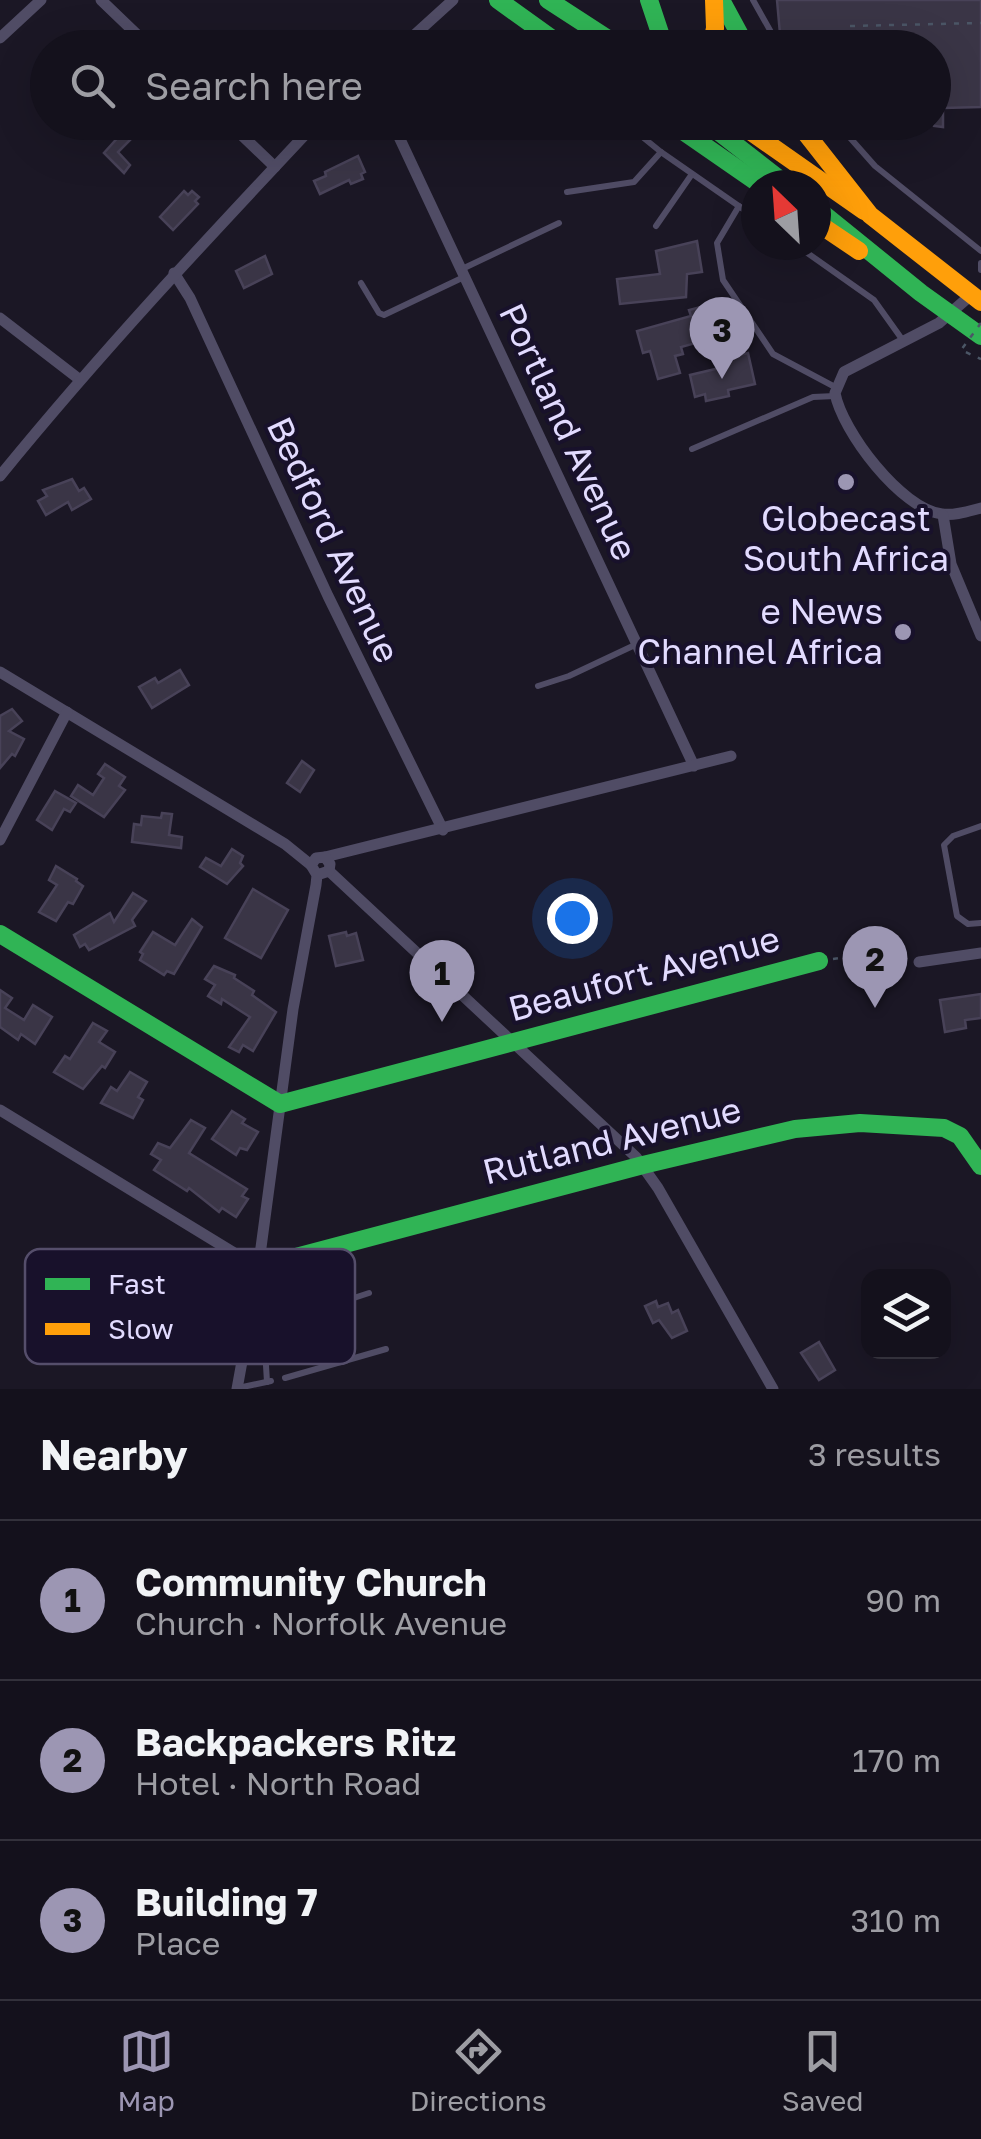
<!DOCTYPE html>
<html lang="en">
<head>
<meta charset="utf-8">
<style>
  body { margin:0; font-family:"Golos Text",sans-serif; background:#1d1a25; color:#f1f3f6 }
  .controls { position:absolute; right:30px; bottom:30px; display:grid; overflow:hidden; border-radius:20px; box-shadow:0 10px 40px #0002 }
  .controls button { width:90px; height:90px; display:grid; place-items:center; padding:0; border:0; border-bottom:2px solid #33313b; background:#14111c; color:#f1f3f6; font:50px sans-serif }
  .compass { position:absolute; left:741px; top:170px; width:90px; height:90px; border-radius:50%; background:#14111c; box-shadow:0 10px 40px #0002; rotate:335deg }
  .you { position:absolute; left:572px; top:918px; width:35px; height:35px; margin:-25px; border:8px solid #fff; border-radius:50%; background:#1a73e8; box-shadow:0 0 0 15px #1a73e833 }
  .badge { display:grid; place-items:center; width:65px; height:65px; border-radius:50%; background:#9c96b3; color:#111; font-size:32px; font-weight:700 }
  .pin { position:absolute; translate:-50% -82px; filter:drop-shadow(0 2px 5px #0008) }
  .pin::after { content:''; position:absolute; top:52px; width:35px; height:30px; background:inherit; clip-path:polygon(0 0,100% 0,50% 100%) }
  .list { margin:0; padding:0; list-style:none }
  h2 { display:flex; justify-content:space-between; align-items:center; height:130px; margin:0; padding:0 40px; font-size:42px }
  h2 small { font-size:32px; font-weight:400; color:#9d9da3 }
  .list li { display:grid; grid-template-columns:65px 1fr auto; gap:30px; align-items:center; box-sizing:border-box; height:160px; padding:0 40px; border-top:2px solid #33313b }
  .list b { display:block; font-size:38px; white-space:nowrap }
  .list p { margin:0; font-size:32px; white-space:nowrap; color:#9d9da3 }
  .list em { font-size:32px; font-style:normal; color:#9d9da3 }
  .icon { flex:none; width:55px; height:55px; fill:none; stroke:currentColor; stroke-width:2; stroke-linecap:round; stroke-linejoin:round }
  .map { position:relative; flex:none; width:981px; height:1389px; overflow:hidden }
  .search { position:absolute; background:#14111c; box-shadow:0 10px 40px #0002; left:30px; right:30px; top:30px; height:110px; display:flex; align-items:center; gap:25px; box-sizing:border-box; padding:0 35px; border-radius:55px; color:#9d9da3; font-size:38px }
  .sheet { height:610px; background:#14111c }
  nav { display:flex; justify-content:space-around; align-items:center; box-sizing:border-box; height:140px; border-top:2px solid #33313b; background:#14111c; font-size:28px; color:#9d9da3 }
  nav a { display:grid; justify-items:center; gap:5px }
  nav .on { color:#9c96b3 }
  .map>svg:first-child { display:block }
</style>
</head>
<body>
<div class="map">
<svg width="981" height="1389" viewBox="0 0 981 1389">
  <rect width="100%" height="100%" fill="#1b1725"/>
  <g fill="#3a3546" stroke="#484258" stroke-width="2.5">
    <path d="M777 0H981V107L943 108V127L934 126V48H811V32L780 34Z"/>
    <path d="M120 122H125L136 134 118 152 130 165 124 173 104 153 121 134 115 127Z"/>
    <path d="M358 156 365 172 361 174 363 179 351 184 349 180 320 194 314 181 326 176 325 172Z"/>
    <path d="M184 191 188 195 192 191 199 197 195 201 198 204 173 230 160 217Z"/>
    <path d="M697 241 702 272 687 274 686 297 620 304 617 279 660 274 656 251Z"/>
    <path d="M265 256 272 274 244 288 236 271Z"/>
    <path d="M712 304 721 336 681 347 683 354 675 356 680 373 658 379 650 351 643 353 637 331 691 316 689 310Z"/>
    <path d="M748 353 755 384 728 390 729 396 706 401 705 394 695 397 690 375 728 366 726 358Z"/>
    <path d="M72 479 79 491 84 488 91 499 72 510 68 502 46 515 38 501 47 496 43 490Z"/>
    <path d="M180 670 189 685 152 708 139 687 155 678 158 683Z"/>
    <path d="M12 709 22 721 9 731 24 739 15 756 12 754 0 768V716Z"/>
    <path d="M302 761 314 770 300 792 287 783Z"/>
    <path d="M105 764 125 777 119 786 125 790 104 817 71 796 78 785 93 795 104 778 98 774Z"/>
    <path d="M55 791 76 803 70 812 64 809 52 830 37 820Z"/>
    <path d="M162 813 172 814 169 835 182 837 181 848 132 842 134 824 141 825 142 816 161 818Z"/>
    <path d="M232 849 243 856 240 863 243 866 227 884 200 867 206 858 221 866Z"/>
    <path d="M56 866 77 879 76 881 83 886 73 904 68 902 56 921 39 912 57 885 49 880Z"/>
    <path d="M253 889 288 910 261 958 225 938Z"/>
    <path d="M133 893 146 901 132 920 135 926 89 950 85 944 80 947 74 935 110 913 114 922Z"/>
    <path d="M192 919 202 927 174 974 167 971 164 975 140 960 143 954 140 952 153 932 175 945Z"/>
    <path d="M346 932 347 936 356 933 363 960 336 966 329 936Z"/>
    <path d="M214 966 235 975 234 978 254 991 252 995 276 1012 253 1051 243 1045 239 1052 229 1047 250 1017 222 999 221 1004 208 996 215 985 205 979Z"/>
    <path d="M0 990 12 998 5 1008 24 1020 33 1005 52 1017 35 1044 21 1034 18 1040 0 1027Z"/>
    <path d="M981 994V1018L965 1020 966 1028 945 1032 940 1000Z"/>
    <path d="M93 1023 107 1031 99 1042 115 1052 105 1068 102 1066 83 1089 54 1072 65 1056 70 1059Z"/>
    <path d="M130 1072 147 1082 138 1097 143 1100 133 1118 101 1103 111 1087 117 1091Z"/>
    <path d="M232 1111 245 1119 242 1123 258 1132 247 1150 240 1148 236 1155 212 1139Z"/>
    <path d="M191 1120 205 1128 189 1153 247 1189 242 1196 248 1199 236 1217 222 1208 219 1212 189 1188 187 1191 154 1170 161 1160 151 1154 158 1143 170 1148Z"/>
    <path d="M656 1301 658 1307 668 1303 672 1313 678 1310 687 1331 672 1338 659 1320 653 1323 645 1306Z"/>
    <path d="M819 1342 835 1370 819 1380 801 1353Z"/>
  </g>
  <g fill="none" stroke-linecap="round" stroke-linejoin="round">
    <g stroke="#4b5666" stroke-width="2.5" stroke-dasharray="5 8" stroke-linecap="butt">
      <path d="M850 26 981 23"/>
      <path d="M833 959 890 951 908 958"/>
    </g>
    <g stroke="#504c65" stroke-width="6">
      <path d="M753 0 780 48"/>
      <path d="M624 122 661 152 756 218"/>
      <path d="M836 122 875 166 981 251"/>
      <path d="M422 134 447 122"/>
      <path d="M567 192 634 182 661 152"/>
      <path d="M739 206 717 243 723 280 773 354 835 387"/>
      <path d="M656 226 692 174"/>
      <path d="M796 245 874 300 904 342"/>
      <path d="M981 263V270"/>
      <path d="M462 269 559 223"/>
      <path d="M361 283 379 313 384 315 464 277"/>
      <path d="M692 449 813 397 835 396"/>
      <path d="M538 686 569 676 637 644"/>
      <path d="M981 826 953 836 944 845 957 916 968 924 981 923"/>
      <path d="M290 1319 369 1293"/>
      <path d="M285 1378 386 1349"/>
      <path d="M267 1382 265 1349 280 1326"/>
      <path d="M238 1388 271 1381"/>
    </g>
    <g stroke="#504c65" stroke-width="11">
      <path d="M101 0 151 48"/>
      <path d="M0 38 41 0"/>
      <path d="M400 48 453 0"/>
      <path d="M228 122 275 167"/>
      <path d="M392 122 694 766"/>
      <path d="M174 273 190 298 328 596 443 830"/>
      <path d="M971 295 939 323 844 372 835 393C842 431 901 509 942 514 955 516 969 511 981 508"/>
      <path d="M0 318 79 379"/>
      <path d="M0 476C100 353 208 238 317 122"/>
      <path d="M943 515 951 564 981 636"/>
      <path d="M0 672 285 844 311 865"/>
      <path d="M0 840 67 712"/>
      <path d="M325 857 731 756"/>
      <path d="M329 871 636 1157 658 1188 773 1389"/>
      <path d="M919 962 981 953"/>
      <path d="M0 1110 249 1262"/>
      <path d="M260 1255 293 1009 316 885 317 875 311 865 316 858 325 857 330 864 329 871 317 875"/>
      <path d="M237 1389 259 1268"/>
    </g>
    <g stroke="#30b455" stroke-width="18">
      <path d="M498 0 565 48"/>
      <path d="M548 0 622 48"/>
      <path d="M649 0 665 48"/>
      <path d="M721 0 747 48"/>
      <path d="M670 122 761 185"/>
      <path d="M706 122 787 185"/>
      <path d="M816 208 921 293 981 336"/>
      <path d="M0 934 280 1104 819 961"/>
      <path d="M262 1266 643 1165 795 1129 860 1123 944 1128 960 1136 981 1166"/>
    </g>
    <g stroke="#ff9f0a" stroke-width="18">
      <path d="M711 48 715 28 714 0"/>
      <path d="M737 122 864 211"/>
      <path d="M797 122 870 215 981 302"/>
      <path d="M816 222 859 251"/>
    </g>
    <path stroke="#4b5666" stroke-width="2.5" stroke-dasharray="5 8" stroke-linecap="butt" d="M981 323 961 350 981 359"/>
  </g>
  <g fill="#9c96b3" stroke="#18112b" stroke-width="4">
    <circle cx="846" cy="482" r="10"/>
    <circle cx="903" cy="632" r="10"/>
  </g>
  <g text-anchor="middle" stroke-width="8" stroke-linejoin="round" paint-order="stroke">
    <g font-size="35" fill="#e2dbff" stroke="#18112b">
      <text transform="translate(568 432) rotate(65)" y="12">Portland Avenue</text>
      <text transform="translate(333 540) rotate(65)" y="12">Bedford Avenue</text>
      <text transform="translate(644 974) rotate(-15)" y="12">Beaufort Avenue</text>
      <text transform="translate(612 1141) rotate(-14)" y="12">Rutland Avenue</text>
    </g>
    <g font-size="35" fill="#e2dbff" stroke="#18112b">
      <text x="846" y="531">Globecast<tspan x="846" dy="40">South Africa</tspan></text>
      <text x="883" y="624" text-anchor="end">e News<tspan x="883" dy="40">Channel Africa</tspan></text>
    </g>
  </g>
  <rect x="25" y="1249" width="330" height="115" rx="15" fill="#18112b" stroke="#554e6b" stroke-width="2.5"/>
  <rect x="45" y="1278" width="45" height="12" fill="#30b455"/>
  <rect x="45" y="1323" width="45" height="12" fill="#ff9f0a"/>
  <g font-size="28" fill="#e2dbff">
    <text x="108" y="1294">Fast</text>
    <text x="108" y="1339">Slow</text>
  </g>
</svg>
<div class="controls">
<button><svg class="icon" aria-label="layers" viewBox="0 0 24 24"><path d="M12 4l9 5-9 5-9-5zM3 14l9 5 9-5"/></svg></button>
</div>
<svg class="compass" viewBox="-18 -18 36 36"><path d="M0-13l5 13h-10z" fill="#e53935"/><path d="M0 13l5-13h-10z" fill="#9d9da3"/></svg>
<div class="you"></div>
<div class="pin badge" style="left:442px;top:1022px">1</div>
<div class="pin badge" style="left:875px;top:1008px">2</div>
<div class="pin badge" style="left:722px;top:379px">3</div>
<div class="search"><svg class="icon" aria-label="search" viewBox="0 0 24 24"><circle cx="10" cy="10" r="6"/><path d="M15 15l6 6"/></svg>Search here</div>
</div>
<section class="sheet">
<h2>Nearby<small>3 results</small></h2>
<ul class="list">
<li><span class="badge">1</span><div><b>Community Church</b><p>Church · Norfolk Avenue</p></div><em>90 m</em></li>
<li><span class="badge">2</span><div><b>Backpackers Ritz</b><p>Hotel · North Road</p></div><em>170 m</em></li>
<li><span class="badge">3</span><div><b>Building 7</b><p>Place</p></div><em>310 m</em></li>
</ul>
</section>
<nav>
<a class="on"><svg class="icon" aria-label="map" viewBox="0 0 24 24"><path d="M3 6l6-2 6 2 6-2v14l-6 2-6-2-6 2zM9 4v14M15 6v14"/></svg>Map</a>
<a><svg class="icon" aria-label="directions" viewBox="0 0 24 24"><path d="M12 3l9 9-9 9-9-9zM9 14v-3h6M13 9l2 2-2 2"/></svg>Directions</a>
<a><svg class="icon" aria-label="saved" viewBox="0 0 24 24"><path d="M7 4h10v16l-5-4-5 4z"/></svg>Saved</a>
</nav>
</body>
</html>
